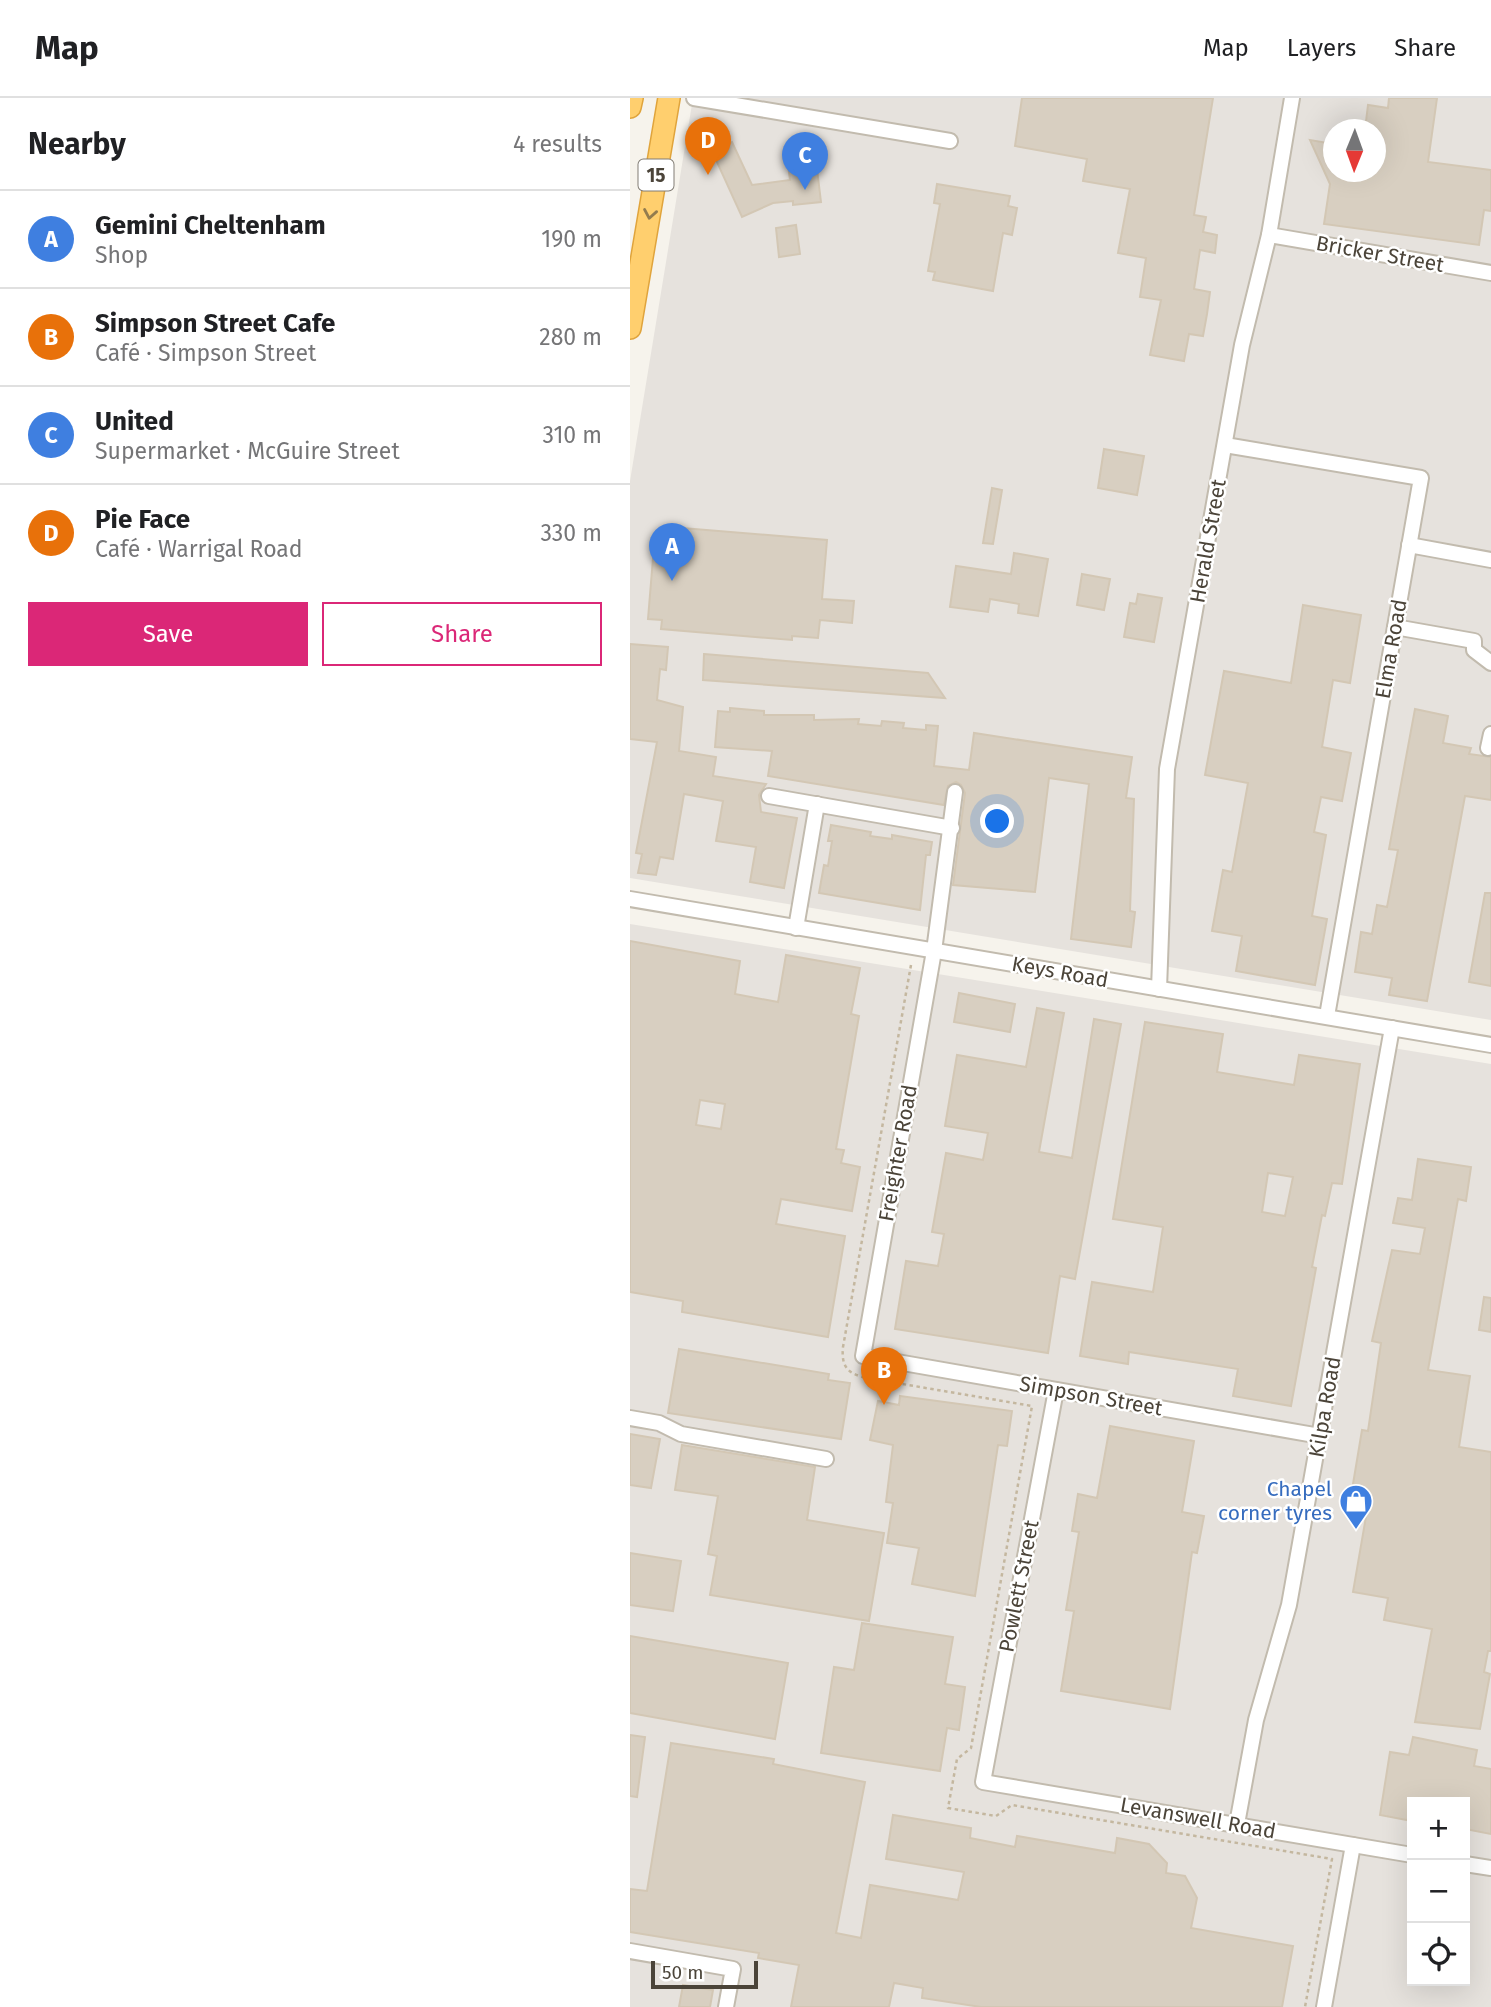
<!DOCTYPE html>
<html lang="en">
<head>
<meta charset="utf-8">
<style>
  body { margin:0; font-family:"Fira Sans",sans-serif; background:#f2f2f2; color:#202124 }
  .controls { position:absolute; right:21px; bottom:21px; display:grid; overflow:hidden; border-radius:0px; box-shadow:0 7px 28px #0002 }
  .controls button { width:63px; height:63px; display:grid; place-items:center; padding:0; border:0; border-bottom:2px solid #e0e0e0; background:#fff; color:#202124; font:35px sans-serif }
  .compass { position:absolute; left:693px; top:21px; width:63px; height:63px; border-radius:50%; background:#fff; box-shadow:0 7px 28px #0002; rotate:181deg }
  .scale { position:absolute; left:21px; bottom:18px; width:107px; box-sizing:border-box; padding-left:7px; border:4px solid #4b4439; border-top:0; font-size:19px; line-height:24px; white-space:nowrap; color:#4b4439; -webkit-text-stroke:5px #fff; paint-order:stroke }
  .you { position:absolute; left:368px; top:724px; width:24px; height:24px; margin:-18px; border:5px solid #fff; border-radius:50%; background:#1a73e8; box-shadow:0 0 0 10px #1a73e833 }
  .badge { display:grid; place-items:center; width:46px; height:46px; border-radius:50%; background:#db2777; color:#fff; font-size:23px; font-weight:700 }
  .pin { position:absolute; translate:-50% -58px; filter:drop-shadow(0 2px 4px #0008) }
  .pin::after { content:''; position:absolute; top:37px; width:24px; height:21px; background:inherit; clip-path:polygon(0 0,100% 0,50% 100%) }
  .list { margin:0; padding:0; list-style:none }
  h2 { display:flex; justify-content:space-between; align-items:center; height:91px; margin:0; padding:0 28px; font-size:30px }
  h2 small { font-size:23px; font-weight:400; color:#757577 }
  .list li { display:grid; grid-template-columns:46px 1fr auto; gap:21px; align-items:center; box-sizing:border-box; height:98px; padding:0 28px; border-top:2px solid #e0e0e0 }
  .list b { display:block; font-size:26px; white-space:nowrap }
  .list p { margin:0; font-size:23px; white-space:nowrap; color:#757577 }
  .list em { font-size:23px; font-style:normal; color:#757577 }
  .actions { display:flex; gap:14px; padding:21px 28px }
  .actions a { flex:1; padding:16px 0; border:2px solid #db2777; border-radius:0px; text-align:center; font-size:24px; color:#db2777 }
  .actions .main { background:#db2777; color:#fff }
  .icon { flex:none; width:38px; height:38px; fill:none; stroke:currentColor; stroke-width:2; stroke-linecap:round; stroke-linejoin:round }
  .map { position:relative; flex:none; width:861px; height:1909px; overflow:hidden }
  header { display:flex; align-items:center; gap:42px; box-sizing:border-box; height:98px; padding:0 35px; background:#fff; border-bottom:2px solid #e0e0e0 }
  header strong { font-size:33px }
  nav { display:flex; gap:38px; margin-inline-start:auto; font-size:24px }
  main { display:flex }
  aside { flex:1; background:#fff }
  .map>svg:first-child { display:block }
</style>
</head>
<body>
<header>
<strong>Map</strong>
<nav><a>Map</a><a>Layers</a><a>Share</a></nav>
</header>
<main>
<aside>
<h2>Nearby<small>4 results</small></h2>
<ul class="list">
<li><span class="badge" style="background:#3f7fe0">A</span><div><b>Gemini Cheltenham</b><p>Shop</p></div><em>190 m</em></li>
<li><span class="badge" style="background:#e8710a">B</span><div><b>Simpson Street Cafe</b><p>Café · Simpson Street</p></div><em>280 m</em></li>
<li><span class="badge" style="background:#3f7fe0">C</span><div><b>United</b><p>Supermarket · McGuire Street</p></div><em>310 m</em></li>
<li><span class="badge" style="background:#e8710a">D</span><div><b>Pie Face</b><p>Café · Warrigal Road</p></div><em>330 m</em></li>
</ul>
<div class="actions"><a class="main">Save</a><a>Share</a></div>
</aside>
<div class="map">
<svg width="861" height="1909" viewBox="0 0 861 1909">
  <rect width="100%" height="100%" fill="#f6f3ec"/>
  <g fill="#e6e2dd" fill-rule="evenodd">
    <path d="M63 0H861V922L0 780V383ZM704 32H746V74H704Z"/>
    <path d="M0 826 861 966V1909H0ZM782 1704H835V1883H782Z"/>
  </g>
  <g fill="#d8cfc1" stroke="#d3c7b4" stroke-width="2" fill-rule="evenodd">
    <path d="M392 0H583L564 117 576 119 573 134 587 137 585 155 570 152 564 191 580 194 577 216 573 238 559 236 554 263 520 257 531 202 510 199 516 160 488 155 500 91 453 83 457 61 385 48Z"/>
    <path d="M759 0H807L798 64 861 72V113L854 112 849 147 694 126 700 86 680 42 704 46V74H746V32H735L738 7 758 10Z"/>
    <path d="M102 44 122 87 160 82 158 67 186 63 191 104 163 107V103L143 105 112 119 82 53Z"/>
    <path d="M307 86 380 98 378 108 387 110 382 137 373 135 363 193 303 182 305 174 298 173 310 106 304 105Z"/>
    <path d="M166 127 170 156 149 159 146 130Z"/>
    <path d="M474 351 514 358 507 397 468 390Z"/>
    <path d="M362 390 372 392 363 446 353 445Z"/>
    <path d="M40 429 197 442 192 501 224 503 222 525 190 522 188 540 162 538V542L31 531 32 522 18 521 25 436 40 437Z"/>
    <path d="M384 455 418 461 408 518 388 515 389 506 360 501 358 514 320 509 326 468 381 476Z"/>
    <path d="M452 476 480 481 474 512 447 507Z"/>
    <path d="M508 496 532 500 524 544 494 539 500 505 506 506Z"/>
    <path d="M673 507 731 517 720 585 703 582 692 649 721 655 712 703 691 699 684 734 696 737 682 818 697 821 685 887 606 873 612 838 582 833 593 772 602 774 618 685 575 677 594 573 661 585Z"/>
    <path d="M0 546 38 549 36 572 30 571 27 602 53 609 49 653 86 659 83 678 136 686 129 697 131 714 167 720 154 790 120 784 126 749 86 743 93 703 54 696 43 761 30 759 26 777 8 775 12 756 6 755 27 644 0 641Z"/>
    <path d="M74 556 298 575 315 600 73 582Z"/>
    <path d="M100 610 134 613V617H184V622L229 621 228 626 251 628 252 623 274 625 273 630 296 632V627L308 628 304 668 339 672 344 635 502 659 496 700 504 701 500 813 505 814 501 849 441 841 459 686 419 680 405 794 323 787 335 695 331 687 326 684 318 688 314 707 138 678 142 653 85 649 88 613 100 614Z"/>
    <path d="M785 611 818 618 813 645 841 650 839 656 861 659V702L835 698 797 903 759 897 762 880 725 874 731 834 742 836 747 807 757 809 768 752 759 751Z"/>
    <path d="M201 727 241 734 240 738 262 741V737L302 744 300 757H296L290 812 189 795 194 767 198 768 202 743H198Z"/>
    <path d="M855 795H861V888L839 884Z"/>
    <path d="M0 843 110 863 105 896 148 904 156 857 230 870 221 916 229 918 206 1051 214 1052 211 1065 230 1069 222 1113 151 1101 146 1126 215 1138 198 1239 52 1214 53 1203 0 1194ZM70 1002 95 1006 91 1031 66 1027Z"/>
    <path d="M329 895 385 906 380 934 324 924Z"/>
    <path d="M407 910 434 915 409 1054 442 1060 464 921 491 926 445 1181 430 1178 418 1255 265 1231 276 1163 308 1168 314 1136 302 1134 316 1055 353 1062 358 1035 315 1028 327 957 396 969Z"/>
    <path d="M515 924 593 936 587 974 664 987 669 957 730 966 712 1086 702 1085 695 1118 692 1117 682 1169 686 1170 661 1308 603 1298 608 1271 499 1254 498 1266 450 1258 462 1184 523 1194 533 1129 483 1121ZM638 1075 663 1079 655 1118 632 1114Z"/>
    <path d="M788 1061 841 1069 836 1103 828 1101 798 1272 840 1278 829 1349 861 1354V1553H858L854 1574 860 1576 850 1631 785 1624 802 1531 754 1522 758 1500 723 1494 738 1407 720 1404 732 1332 738 1333 751 1245 742 1243 762 1152 790 1156 795 1130 763 1125 768 1100 782 1102Z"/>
    <path d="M854 1199 861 1200V1234L849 1232Z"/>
    <path d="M49 1251 199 1276 198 1282 220 1285 211 1341 38 1315Z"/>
    <path d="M270 1298 382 1313 377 1348 368 1347 345 1498 282 1486 289 1450 257 1445 263 1405 256 1404 263 1347 240 1342 248 1303 269 1307Z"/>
    <path d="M480 1328 564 1343 552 1414 574 1418 567 1455 562 1454 540 1611 431 1593 444 1513 436 1512 449 1434 442 1433 448 1396 467 1400Z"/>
    <path d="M0 1336 30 1341 21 1390 0 1387Z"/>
    <path d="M52 1347 185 1369 177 1422 254 1435 239 1523 80 1497 87 1458 78 1456 88 1398 45 1392Z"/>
    <path d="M0 1455 51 1463 43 1513 0 1507Z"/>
    <path d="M232 1525 323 1539 315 1586 335 1589 329 1632 317 1630 310 1673 191 1655 204 1569 224 1572Z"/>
    <path d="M0 1538 158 1565 145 1641 0 1615Z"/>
    <path d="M0 1637 15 1639 7 1699 0 1698Z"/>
    <path d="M783 1639 847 1652 844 1668 861 1671V1736L835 1731V1704H782V1723L750 1717 760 1654 779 1657Z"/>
    <path d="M41 1645 144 1661 143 1666 235 1684 206 1835 231 1840 240 1787 328 1802 334 1774 256 1761 263 1717 341 1730 340 1740 385 1749 387 1738 485 1755 487 1740 519 1746 537 1765 536 1775 555 1778 567 1800 561 1830 663 1848 652 1909H351L292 1900 293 1890 264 1885 259 1909H161L169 1867 128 1860 129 1855 0 1834V1791L17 1793Z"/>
    <path d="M53 1887 83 1892 80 1909H49Z"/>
  </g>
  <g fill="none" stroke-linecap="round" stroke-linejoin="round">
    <defs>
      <g id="minor">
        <path d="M64 0 320 43"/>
        <path d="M639 137 861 175"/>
        <path d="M595 347 791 380 697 918"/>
        <path d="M779 447 861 462"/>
        <path d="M765 529 844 543V552L861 565"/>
        <path d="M858 650 861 636"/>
        <path d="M325 694 304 853 233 1258 690 1338"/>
        <path d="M139 698 322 730"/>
        <path d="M0 801 861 947"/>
        <path d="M166 830 187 706"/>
        <path d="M529 891 537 671 612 247 639 137 662 0"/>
        <path d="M426 1292 353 1684 782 1757"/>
        <path d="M0 1320 29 1325 51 1336 196 1361"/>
        <path d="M607 1726 626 1622 659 1507 762 930"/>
        <path d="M835 1766 861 1770"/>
        <path d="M0 1853 103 1871 96 1909"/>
        <path d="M694 1909 723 1747"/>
      </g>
      <g id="highway">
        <path d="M0 9 2 0"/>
        <path d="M0 230 39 0"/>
      </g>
    </defs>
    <use href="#minor" stroke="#c2bbae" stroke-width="18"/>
    <use href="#highway" stroke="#e0a43c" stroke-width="24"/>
    <path stroke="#c4b79f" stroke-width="2.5" stroke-dasharray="3.5 3.5" stroke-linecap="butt" d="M281 867 213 1249C211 1269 218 1276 237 1280L402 1308 341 1650 327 1661 318 1710 366 1718 382 1707 702 1761 675 1909"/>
    <use href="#minor" stroke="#fff" stroke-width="14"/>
    <use href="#highway" stroke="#ffcf6e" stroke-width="21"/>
  </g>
  <defs><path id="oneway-chevron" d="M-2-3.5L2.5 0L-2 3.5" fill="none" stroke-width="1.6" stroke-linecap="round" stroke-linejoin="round" transform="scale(1.75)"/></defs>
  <use stroke="#937c4e" href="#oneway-chevron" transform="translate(20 116) rotate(100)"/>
  <defs>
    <symbol id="shop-pin" viewBox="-11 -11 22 30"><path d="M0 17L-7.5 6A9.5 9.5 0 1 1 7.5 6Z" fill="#3f7fe0" stroke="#fff"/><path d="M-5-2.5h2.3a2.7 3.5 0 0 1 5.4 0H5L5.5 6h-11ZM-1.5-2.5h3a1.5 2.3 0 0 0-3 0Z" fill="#fff"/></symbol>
  </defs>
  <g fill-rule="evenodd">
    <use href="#shop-pin" x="707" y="1384" width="38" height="52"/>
  </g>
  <g text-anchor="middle" stroke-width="5" stroke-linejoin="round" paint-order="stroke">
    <rect fill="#fff" stroke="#817c74" stroke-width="2" x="8.5" y="61.5" width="35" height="31" rx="5"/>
    <g font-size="19" font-weight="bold" fill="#4b4439">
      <text x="26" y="84">15</text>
    </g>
    <g font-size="21" fill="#4b4439" stroke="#fff">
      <text transform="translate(750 156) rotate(10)" y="7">Bricker Street</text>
      <text transform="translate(578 443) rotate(-80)" y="7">Herald Street</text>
      <text transform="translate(761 551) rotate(-80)" y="7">Elma Road</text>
      <text transform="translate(430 874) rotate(10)" y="7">Keys Road</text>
      <text transform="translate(268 1055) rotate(-80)" y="7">Freighter Road</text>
      <text transform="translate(461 1298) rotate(10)" y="7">Simpson Street</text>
      <text transform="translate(695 1309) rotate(-80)" y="7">Kilpa Road</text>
      <text transform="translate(389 1488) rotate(-79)" y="7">Powlett Street</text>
      <text transform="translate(568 1720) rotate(10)" y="7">Levanswell Road</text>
    </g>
    <g font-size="21" fill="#366cbe" stroke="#fff" text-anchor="end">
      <text x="702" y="1398">Chapel<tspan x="702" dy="24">corner tyres</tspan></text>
    </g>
  </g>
</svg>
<div class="controls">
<button>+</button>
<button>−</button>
<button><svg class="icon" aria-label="locate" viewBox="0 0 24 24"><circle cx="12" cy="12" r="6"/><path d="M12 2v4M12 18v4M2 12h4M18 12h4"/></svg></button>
</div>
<svg class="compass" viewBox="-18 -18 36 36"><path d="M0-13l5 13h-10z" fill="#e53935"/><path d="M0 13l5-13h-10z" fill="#757577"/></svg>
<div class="scale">50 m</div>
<div class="you"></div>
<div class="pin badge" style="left:42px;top:483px;background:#3f7fe0">A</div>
<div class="pin badge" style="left:254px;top:1307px;background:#e8710a">B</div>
<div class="pin badge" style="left:175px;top:92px;background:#3f7fe0">C</div>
<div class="pin badge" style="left:78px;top:77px;background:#e8710a">D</div>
</div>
</main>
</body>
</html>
